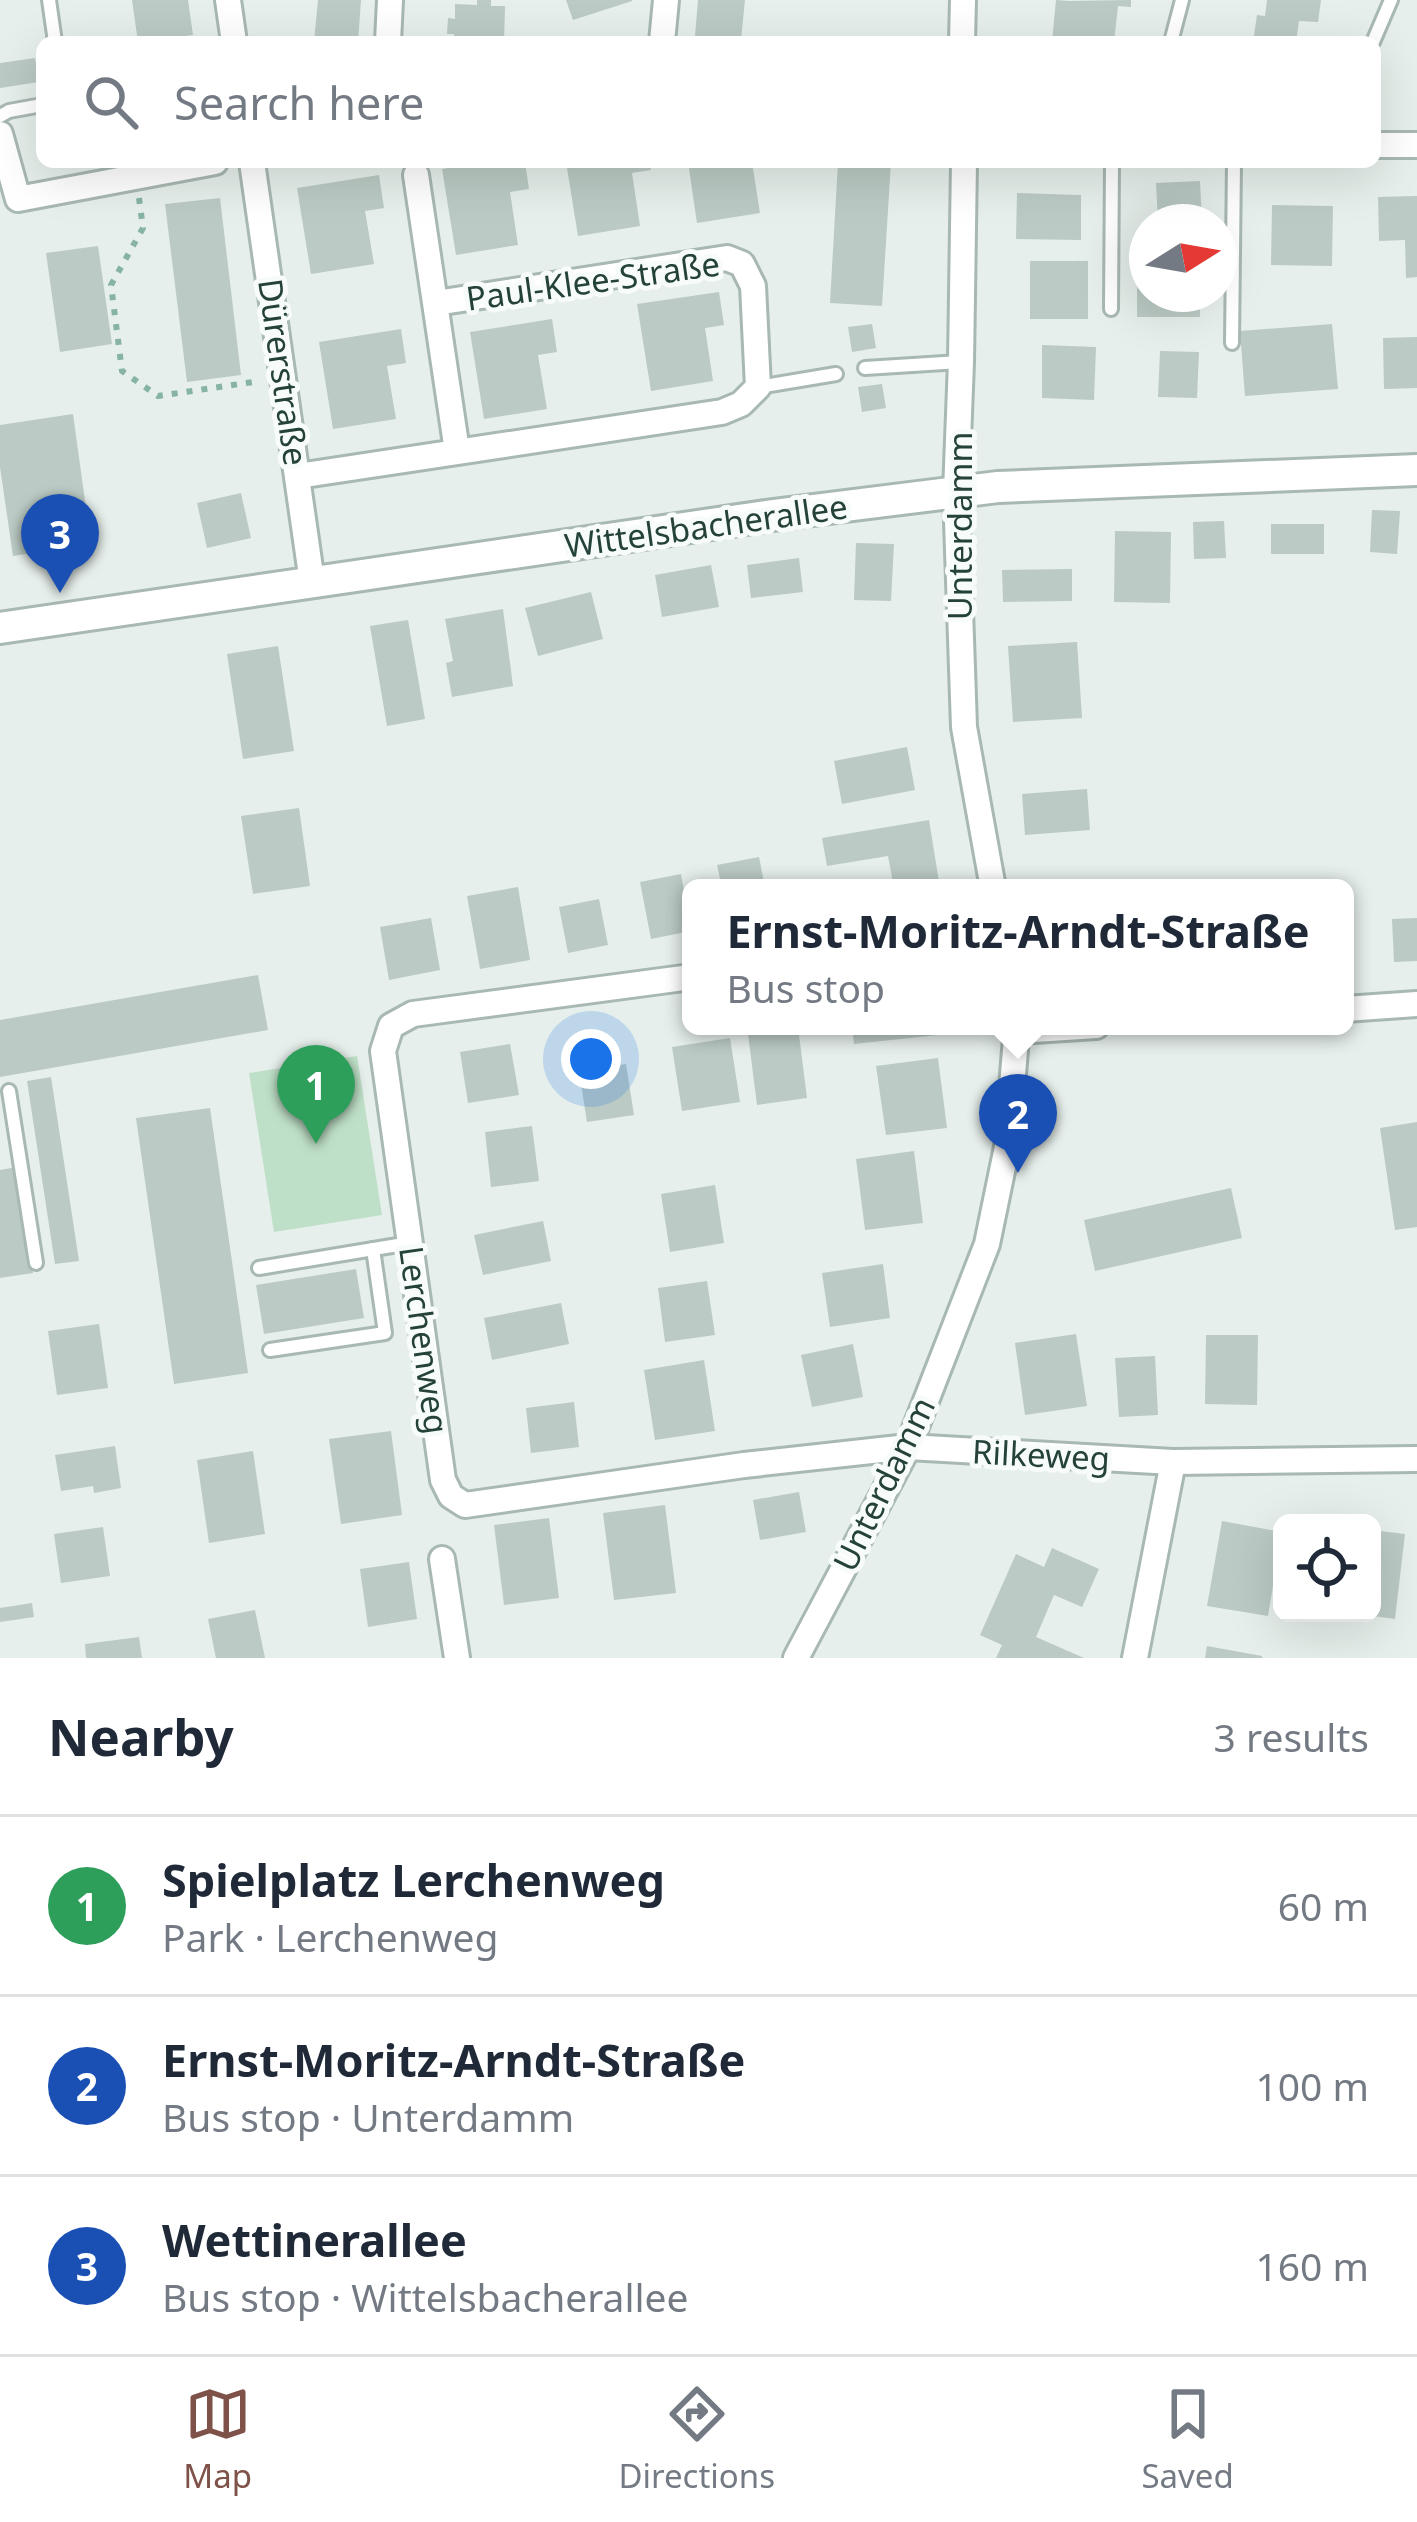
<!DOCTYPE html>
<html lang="en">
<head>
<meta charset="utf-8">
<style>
  body { margin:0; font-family:"Noto Sans",sans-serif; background:#f2f2f3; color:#1f2937 }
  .controls { position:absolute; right:36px; bottom:36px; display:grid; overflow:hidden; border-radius:18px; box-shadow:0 12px 48px #0002 }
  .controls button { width:108px; height:108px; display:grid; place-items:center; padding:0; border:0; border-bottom:3px solid #e0e1e3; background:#fff; color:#1f2937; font:60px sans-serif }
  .compass { position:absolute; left:1129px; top:204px; width:108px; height:108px; border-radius:50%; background:#fff; box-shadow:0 12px 48px #0002; rotate:79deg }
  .you { position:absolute; left:591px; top:1059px; width:42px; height:42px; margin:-30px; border:9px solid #fff; border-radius:50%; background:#1a73e8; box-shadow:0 0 0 18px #1a73e833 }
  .badge { display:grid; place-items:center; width:78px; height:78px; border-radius:50%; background:#7f5249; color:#fff; font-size:39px; font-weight:700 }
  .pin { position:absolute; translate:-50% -99px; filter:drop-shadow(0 3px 6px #0008) }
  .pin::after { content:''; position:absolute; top:63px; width:42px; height:36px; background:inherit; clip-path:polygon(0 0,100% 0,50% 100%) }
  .popup { position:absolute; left:682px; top:879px; width:672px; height:156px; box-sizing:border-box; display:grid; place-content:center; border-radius:18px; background:#fff; filter:drop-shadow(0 3px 9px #0005); font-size:39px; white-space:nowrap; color:#747a83 }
  .popup b { font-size:45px; color:#1f2937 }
  .popup::after { content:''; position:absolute; left:50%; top:100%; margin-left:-24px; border:24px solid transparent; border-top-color:#fff }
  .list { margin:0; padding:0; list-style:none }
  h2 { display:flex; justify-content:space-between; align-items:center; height:156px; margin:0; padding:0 48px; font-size:51px }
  h2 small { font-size:39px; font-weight:400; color:#747a83 }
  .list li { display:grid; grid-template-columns:78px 1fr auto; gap:36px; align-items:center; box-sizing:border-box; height:180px; padding:0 48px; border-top:3px solid #e0e1e3 }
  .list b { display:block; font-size:45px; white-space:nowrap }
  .list p { margin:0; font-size:39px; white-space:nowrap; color:#747a83 }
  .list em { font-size:39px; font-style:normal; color:#747a83 }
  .icon { flex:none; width:66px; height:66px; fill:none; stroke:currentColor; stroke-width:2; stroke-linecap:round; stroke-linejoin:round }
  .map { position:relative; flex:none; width:1417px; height:1658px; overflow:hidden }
  .search { position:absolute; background:#fff; box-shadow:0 12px 48px #0002; left:36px; right:36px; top:36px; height:132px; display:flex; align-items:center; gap:30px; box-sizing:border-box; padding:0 42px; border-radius:18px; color:#747a83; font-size:45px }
  .sheet { height:696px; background:#fff }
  nav { display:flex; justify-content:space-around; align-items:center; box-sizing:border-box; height:168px; border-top:3px solid #e0e1e3; background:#fff; font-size:33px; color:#747a83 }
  nav a { display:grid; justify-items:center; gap:6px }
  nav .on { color:#7f5249 }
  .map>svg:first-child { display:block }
</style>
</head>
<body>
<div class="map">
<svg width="1417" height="1658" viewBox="0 0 1417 1658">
  <rect width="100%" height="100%" fill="#e6efeb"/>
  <path fill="#bfe0c8" d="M357 1056 382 1215 274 1232 249 1073Z"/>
  <g fill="#bbcac4">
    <path d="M132 0H188L193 35 138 42Z"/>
    <path d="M318 0H361L358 42H314Z"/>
    <path d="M477 0H491V6H505L504 42H454V34H447L448 18 455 19V4L477 5Z"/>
    <path d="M566 0H632V1L573 20Z"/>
    <path d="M698 0H745L741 40 695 36Z"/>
    <path d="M1056 0 1069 1 1131 0V7L1118 6 1114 42H1052Z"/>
    <path d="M1267 0H1321L1318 22 1299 21 1296 42H1253L1257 15 1265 16Z"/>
    <path d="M35 58 39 82 0 88V63Z"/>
    <path d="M484 162H525L529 189 510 192 518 245 456 255 442 169Z"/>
    <path d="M566 162H650L651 170 632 173 640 226 578 236Z"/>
    <path d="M688 162H752L760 213 697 223Z"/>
    <path d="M838 162H891L882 306 830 303Z"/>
    <path d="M379 175 384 208 365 211 374 264 311 274 297 188Z"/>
    <path d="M1200 181 1202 222H1158L1156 183Z"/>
    <path d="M1017 193 1081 195V240L1016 239Z"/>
    <path d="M1417 196V277L1406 278 1405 240 1379 241 1378 197Z"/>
    <path d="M220 198 241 375 187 382 165 204Z"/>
    <path d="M1272 205 1333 206 1332 266 1271 265Z"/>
    <path d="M98 246 112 344 60 352 46 253Z"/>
    <rect x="1030" y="261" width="58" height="58"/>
    <path d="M1137 266H1147V294H1200V317H1137Z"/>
    <path d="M719 292 724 325 705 328 713 381 651 391 637 304Z"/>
    <path d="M552 319 557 352 538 355 547 409 484 419 470 332Z"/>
    <path d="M872 324 876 348 852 352 848 327Z"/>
    <path d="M1332 324 1338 389 1245 396 1240 331Z"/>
    <path d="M401 329 406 363 387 366 396 419 333 429 319 342Z"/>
    <path d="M1417 337V388L1384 389 1383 338Z"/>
    <path d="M1042 345 1096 347 1094 400 1042 398Z"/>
    <path d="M1160 351 1199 352 1197 398 1158 397Z"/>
    <path d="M882 384 886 408 862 412 858 387Z"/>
    <path d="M73 414 91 544 13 556 0 467V425Z"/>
    <path d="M241 493 251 538 207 548 197 503Z"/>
    <path d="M1372 510 1400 511 1397 554 1370 552Z"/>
    <path d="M1224 521 1226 558 1194 559 1193 522Z"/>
    <rect x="1271" y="524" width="53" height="30"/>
    <path d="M1115 531 1171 532 1170 603 1114 602Z"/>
    <path d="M856 543 894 544 891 601 854 600Z"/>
    <path d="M799 558 803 592 751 598 747 565Z"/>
    <path d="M711 565 719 607 662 617 655 575Z"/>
    <path d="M1072 569V601L1003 602 1002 570Z"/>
    <path d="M591 592 603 639 538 656 525 608Z"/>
    <path d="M503 609 513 686 452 697 446 663 453 661 445 619Z"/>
    <path d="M408 620 425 719 387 726 370 626Z"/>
    <path d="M1077 642 1082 718 1013 722 1008 646Z"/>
    <path d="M278 646 294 751 243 759 227 654Z"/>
    <path d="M907 747 915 790 842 804 834 761Z"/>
    <path d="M1087 789 1090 830 1025 835 1022 794Z"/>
    <path d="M299 808 310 886 253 894 241 816Z"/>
    <path d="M929 820 940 888H894L888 856 827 866 822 838Z"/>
    <path d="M759 857 765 888H722L717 865Z"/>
    <path d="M681 874 691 931 651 939 640 882Z"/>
    <path d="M518 887 530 960 480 969 467 896Z"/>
    <path d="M599 899 608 945 568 953 559 907Z"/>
    <path d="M431 918 440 970 389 980 380 927Z"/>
    <path d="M1417 918V961L1394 962 1392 919Z"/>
    <path d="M258 975 268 1030 0 1077V1020Z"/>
    <path d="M852 1026H937L938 1035 854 1044Z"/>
    <path d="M798 1027 807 1098 757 1105 748 1034Z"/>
    <path d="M730 1038 740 1102 682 1111 672 1047Z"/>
    <path d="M510 1044 519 1095 468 1103 460 1052Z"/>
    <path d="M938 1058 947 1128 886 1135 876 1066Z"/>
    <path d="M626 1064 634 1115 587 1122 579 1071Z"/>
    <path d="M51 1077 79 1261 55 1264 27 1081Z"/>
    <path d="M210 1108 248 1373 174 1384 136 1118Z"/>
    <path d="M1417 1122V1227L1395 1230 1380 1128Z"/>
    <path d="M532 1126 539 1181 491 1187 485 1132Z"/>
    <path d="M914 1151 923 1223 865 1230 856 1159Z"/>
    <path d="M17 1167 33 1273 0 1278V1170Z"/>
    <path d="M715 1185 724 1243 670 1252 661 1194Z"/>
    <path d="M1231 1188 1242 1238 1095 1271 1084 1220Z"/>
    <path d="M543 1221 551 1261 483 1275 474 1235Z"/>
    <path d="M883 1264 890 1318 830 1327 822 1273Z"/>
    <path d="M356 1269 364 1318 264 1334 256 1285Z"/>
    <path d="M707 1281 715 1335 665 1342 658 1288Z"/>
    <path d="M561 1303 569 1344 492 1360 484 1318Z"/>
    <path d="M99 1324 108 1388 57 1395 48 1331Z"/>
    <path d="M1076 1334 1087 1406 1025 1415 1015 1343Z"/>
    <path d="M1206 1335H1258L1257 1405 1205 1404Z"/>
    <path d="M853 1344 863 1397 812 1407 801 1355Z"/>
    <path d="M1155 1356 1158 1415 1119 1417 1115 1358Z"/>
    <path d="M704 1360 715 1431 655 1440 644 1370Z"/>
    <path d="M574 1402 579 1447 531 1453 526 1408Z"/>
    <path d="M391 1431 402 1515 341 1524 329 1439Z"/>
    <path d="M115 1446 121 1488 94 1493 93 1486 61 1491 55 1455Z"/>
    <path d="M253 1451 265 1534 209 1543 197 1460Z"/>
    <path d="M799 1492 806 1532 760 1540 753 1500Z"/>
    <path d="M665 1505 676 1593 614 1600 603 1513Z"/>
    <path d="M549 1518 559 1598 504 1605 494 1525Z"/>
    <path d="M1222 1521 1282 1532 1268 1616 1207 1606Z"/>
    <path d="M103 1527 110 1576 61 1583 54 1534Z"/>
    <path d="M1372 1530 1405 1534 1395 1619 1372 1616Z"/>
    <path d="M1052 1548 1099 1569 1082 1607 1054 1595 1036 1637 1084 1658H996L1002 1645 980 1635 1016 1554 1044 1567Z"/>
    <path d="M409 1562 417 1619 368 1627 360 1569Z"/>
    <path d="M32 1603 34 1617 0 1622V1608Z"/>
    <path d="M255 1610 265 1658H216L208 1619Z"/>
    <path d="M139 1637 142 1658H86L85 1644Z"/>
    <path d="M1207 1646 1262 1656V1658H1205Z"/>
  </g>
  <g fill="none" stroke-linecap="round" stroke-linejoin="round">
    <defs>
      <g id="service">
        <path d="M49 0 55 42"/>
        <path d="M1171 42 1182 0"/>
        <path d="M1373 42 1391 0"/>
        <path d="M0 116 9 111 42 105"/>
        <path d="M1111 309 1112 162"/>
        <path d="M1232 343 1234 162"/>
        <path d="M865 368 960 362"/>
        <path d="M758 387 836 374"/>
        <path d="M9 1091 36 1263"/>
        <path d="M259 1268 410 1243"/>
        <path d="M270 1350 385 1333 373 1249"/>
      </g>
      <g id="minor">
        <path d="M228 0 234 42"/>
        <path d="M388 42 390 0"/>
        <path d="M662 42 666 0"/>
        <path d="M962 42 963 0"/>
        <path d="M0 134 18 199 215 162"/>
        <path d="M1375 145H1417"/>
        <path d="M252 162 312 582"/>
        <path d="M964 162 961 362 956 492 964 727 993 888"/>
        <path d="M416 175 457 451"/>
        <path d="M298 476 722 412 741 404 758 387 753 286 742 264 727 258 436 303"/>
        <path d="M691 977 413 1014 391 1026 383 1051 443 1480 451 1496 465 1505 744 1465 908 1447 1173 1462 1417 1459"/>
        <path d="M1345 1009 1417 1004"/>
        <path d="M1018 1031 1096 1026"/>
        <path d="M442 1559 457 1658"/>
        <path d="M796 1658 908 1447 987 1244 1007 1147 1017 1026"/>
        <path d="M1135 1658 1173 1462"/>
      </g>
      <path id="tertiary" d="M0 628 773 515 998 487 1417 470"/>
    </defs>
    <use href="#service" stroke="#a8b8b2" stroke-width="18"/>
    <use href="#minor" stroke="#a8b8b2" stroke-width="30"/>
    <use href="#tertiary" stroke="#a8b8b2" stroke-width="36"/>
    <path stroke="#86b3a5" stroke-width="6" stroke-dasharray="6 9" stroke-linecap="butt" d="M139 198 143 228 111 285 122 371 158 396 260 381"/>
    <use href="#service" stroke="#fff" stroke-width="12"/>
    <use href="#minor" stroke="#fff" stroke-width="24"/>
    <use href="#tertiary" stroke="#fff" stroke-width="30"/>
  </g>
  <g text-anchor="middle" stroke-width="10" stroke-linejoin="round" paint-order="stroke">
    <g font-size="33" fill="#24423a" stroke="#f7fbf9">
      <text transform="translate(593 281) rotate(-8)" y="12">Paul-Klee-Straße</text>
      <text transform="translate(283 372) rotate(82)" y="12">Dürerstraße</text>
      <text transform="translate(706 526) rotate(-8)" y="12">Wittelsbacherallee</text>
      <text transform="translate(960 526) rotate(-90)" y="12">Unterdamm</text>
      <text transform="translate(424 1340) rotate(82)" y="12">Lerchenweg</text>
      <text transform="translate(1041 1455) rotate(3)" y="12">Rilkeweg</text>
      <text transform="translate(884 1484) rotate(-64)" y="12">Unterdamm</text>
    </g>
  </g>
</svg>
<div class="controls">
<button><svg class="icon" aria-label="locate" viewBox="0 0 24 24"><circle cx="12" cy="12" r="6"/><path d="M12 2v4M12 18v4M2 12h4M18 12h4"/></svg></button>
</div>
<svg class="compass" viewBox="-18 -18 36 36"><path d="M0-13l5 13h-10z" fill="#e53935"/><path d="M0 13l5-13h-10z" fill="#747a83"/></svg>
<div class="you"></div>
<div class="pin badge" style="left:316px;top:1144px;background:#2e9e5b">1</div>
<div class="pin badge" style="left:1018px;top:1173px;background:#1a4fb4">2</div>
<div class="popup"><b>Ernst-Moritz-Arndt-Straße</b>Bus stop</div>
<div class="pin badge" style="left:60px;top:593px;background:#1a4fb4">3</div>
<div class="search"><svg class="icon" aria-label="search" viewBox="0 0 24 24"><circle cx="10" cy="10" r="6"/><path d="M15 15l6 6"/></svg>Search here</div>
</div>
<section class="sheet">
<h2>Nearby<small>3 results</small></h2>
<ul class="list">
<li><span class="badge" style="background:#2e9e5b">1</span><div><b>Spielplatz Lerchenweg</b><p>Park · Lerchenweg</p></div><em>60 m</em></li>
<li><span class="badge" style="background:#1a4fb4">2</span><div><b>Ernst-Moritz-Arndt-Straße</b><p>Bus stop · Unterdamm</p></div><em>100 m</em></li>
<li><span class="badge" style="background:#1a4fb4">3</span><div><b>Wettinerallee</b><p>Bus stop · Wittelsbacherallee</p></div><em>160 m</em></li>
</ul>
</section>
<nav>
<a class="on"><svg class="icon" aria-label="map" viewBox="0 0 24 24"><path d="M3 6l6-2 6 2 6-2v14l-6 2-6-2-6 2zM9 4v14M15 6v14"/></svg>Map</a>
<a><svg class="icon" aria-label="directions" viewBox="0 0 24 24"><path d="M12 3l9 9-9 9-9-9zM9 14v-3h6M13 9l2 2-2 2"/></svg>Directions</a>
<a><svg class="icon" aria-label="saved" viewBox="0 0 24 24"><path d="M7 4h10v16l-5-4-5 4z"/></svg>Saved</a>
</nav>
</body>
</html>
